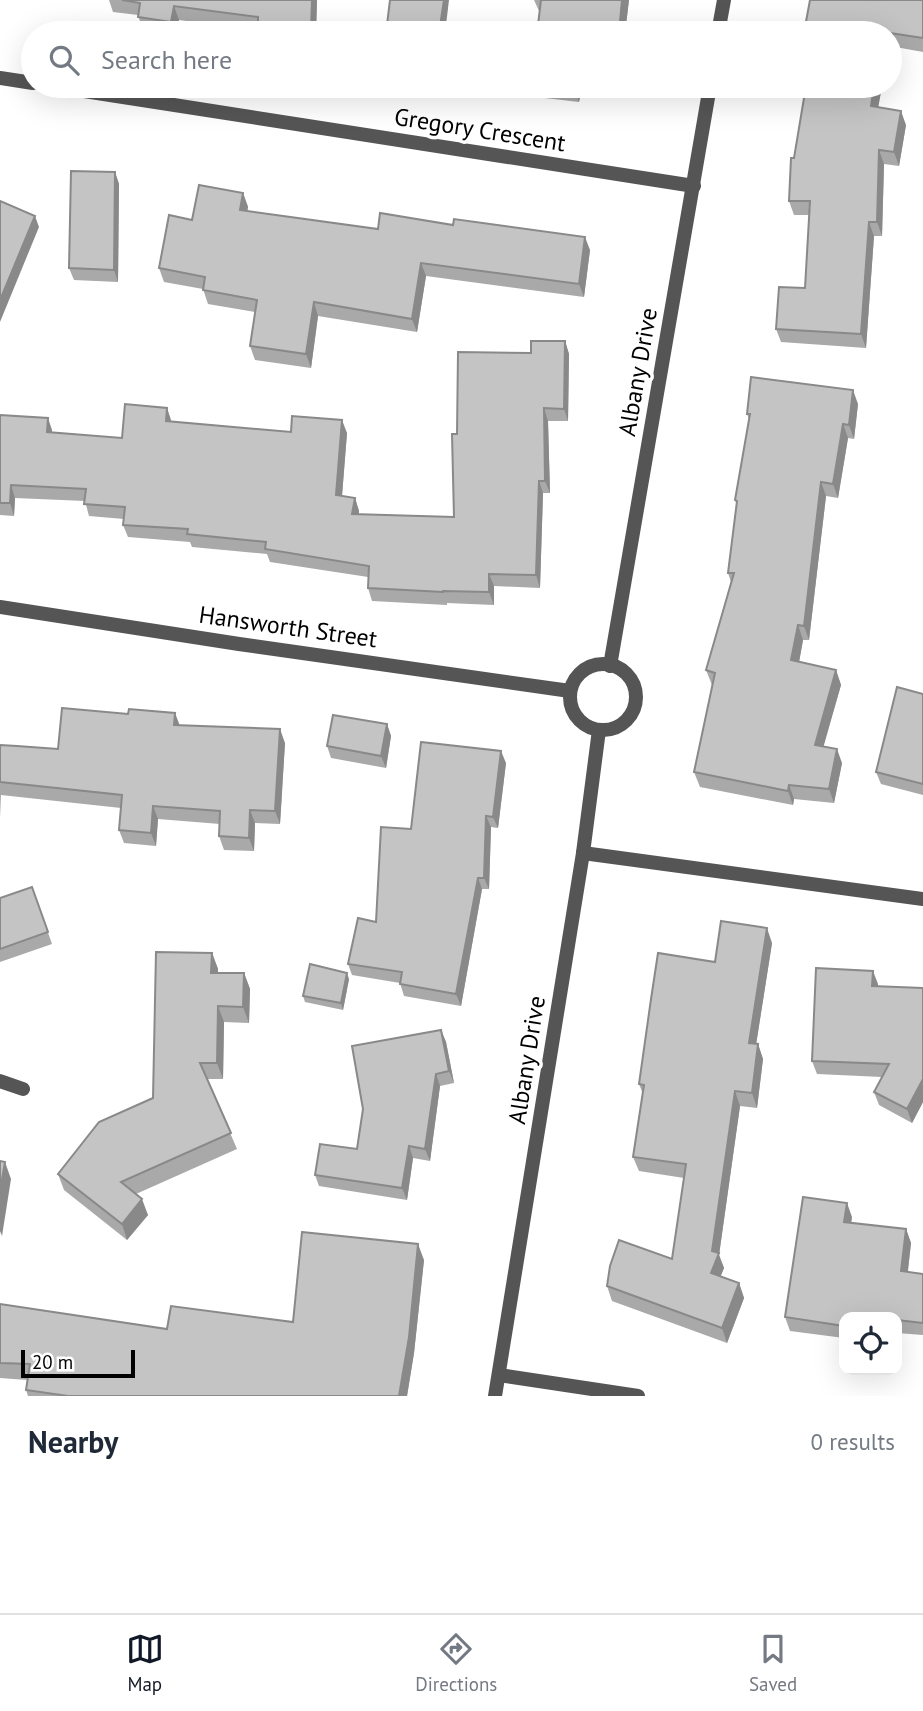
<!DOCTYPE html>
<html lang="en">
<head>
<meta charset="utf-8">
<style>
  body { margin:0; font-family:"PT Sans",sans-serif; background:#f2f2f3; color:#1f2937 }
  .controls { position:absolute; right:21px; bottom:21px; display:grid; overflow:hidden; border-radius:14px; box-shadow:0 7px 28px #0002 }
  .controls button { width:63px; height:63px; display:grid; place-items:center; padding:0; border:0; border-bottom:2px solid #e0e1e3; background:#fff; color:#1f2937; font:35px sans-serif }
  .scale { position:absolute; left:21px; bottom:18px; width:114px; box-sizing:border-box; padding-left:7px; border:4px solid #000; border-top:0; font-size:19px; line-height:24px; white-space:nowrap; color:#000; -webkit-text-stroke:5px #fff; paint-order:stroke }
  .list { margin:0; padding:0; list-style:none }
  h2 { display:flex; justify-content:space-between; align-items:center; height:91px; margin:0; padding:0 28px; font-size:30px }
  h2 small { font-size:23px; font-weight:400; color:#747a83 }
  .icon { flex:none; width:38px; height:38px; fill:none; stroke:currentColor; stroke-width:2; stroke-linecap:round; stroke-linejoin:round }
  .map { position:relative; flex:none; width:923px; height:1396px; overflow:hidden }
  .search { position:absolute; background:#fff; box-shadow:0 7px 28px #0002; left:21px; right:21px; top:21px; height:77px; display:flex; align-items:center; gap:18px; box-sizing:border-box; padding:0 24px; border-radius:38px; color:#747a83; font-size:26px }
  .sheet { height:217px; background:#fff }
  nav { display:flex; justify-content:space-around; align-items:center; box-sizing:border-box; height:98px; border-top:2px solid #e0e1e3; background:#fff; font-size:19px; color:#747a83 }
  nav a { display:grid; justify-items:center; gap:4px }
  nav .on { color:#111827 }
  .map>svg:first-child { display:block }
</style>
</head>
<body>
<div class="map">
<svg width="923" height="1396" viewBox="0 0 923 1396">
  <rect width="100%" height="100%" fill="#fff"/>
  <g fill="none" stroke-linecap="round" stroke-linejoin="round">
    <g stroke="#555" stroke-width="14">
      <path d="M0 78 33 83"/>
      <path d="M52 86 694 186"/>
      <path d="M0 607 239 644 570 691"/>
      <path d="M583 853 923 899"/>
      <path d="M0 1081 23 1089"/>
      <path d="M499 1375 638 1396"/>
    </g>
    <g stroke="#555" stroke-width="14">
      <path d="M718 33 724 0"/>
      <circle cx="603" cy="697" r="33"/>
      <path d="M610 666 710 86"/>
      <path d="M495 1396 583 853 599 730"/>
    </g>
  </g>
  <g fill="#a9a9a9">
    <path d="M109 0H317L316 33H260L259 31 179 20 177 33H159L143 31 138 15 113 12Z"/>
    <path d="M534 0H629L625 33H537L540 13Z"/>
    <path d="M923 0V52L890 46V33H807L805 27Z"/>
    <path d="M532 86H582L579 102 536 97Z"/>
    <path d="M806 86H882L878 107 906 125 899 166 884 164 882 236H874L866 348 781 342 776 329 805 288 809 215H794L789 201 794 158Z"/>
    <path d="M115 172 119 184 118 282 74 280 69 268Z"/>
    <path d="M243 193 248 207 247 211 378 229 590 250 584 297 426 276 417 332 318 316 311 368 255 360 250 346 255 312 208 304 203 289 164 282 159 268 192 220Z"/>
    <path d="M565 341 569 354 568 421H548L550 493H543L540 588 494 586V605L447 603V605L372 601 368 588V577L270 562 267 554 192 547 190 542 128 537 123 525 124 519 89 516 85 501 15 498 14 516 0 515V415L52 430V432L122 438 167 408 171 422 291 432 347 433 342 496 355 498 359 511V514L454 517 457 434 531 353Z"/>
    <path d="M858 404 854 439 848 438 838 498 826 496 809 640H803L799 661 836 670 841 685 823 746 842 763 834 803 794 799 793 805 700 787 694 772 712 685 706 670 731 582 728 573 737 504 735 500 749 419 747 414Z"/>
    <path d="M923 694V795L881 784 876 772Z"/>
    <path d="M387 724 391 736 386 768 331 758 327 746Z"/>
    <path d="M179 725 285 743 280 824 255 823 254 851 224 850 219 836 220 824 158 819 156 846 124 843 119 830 121 808 1 795 0 818V745L58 749Z"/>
    <path d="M506 763 498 828 491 827 489 889H482L461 1006 404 996 400 983 352 975 348 964 376 922 411 829Z"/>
    <path d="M32 887 52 944 0 962V898Z"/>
    <path d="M772 943 756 1044H758L763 1059 757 1108 740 1106 719 1255 724 1268 720 1277 739 1283 744 1298 727 1343 612 1301 607 1286 672 1259 684 1178 639 1171 633 1157 643 1094 639 1084 715 962Z"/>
    <path d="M212 953 218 969V973H244L250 989 249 1023 224 1022 223 1079H207L237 1149 136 1194 148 1215 127 1240 64 1190 58 1174 153 1098Z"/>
    <path d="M349 979 343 1010 305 1002 303 996Z"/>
    <path d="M878 984V986L923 988V1102L912 1123 879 1105 874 1092 882 1077 817 1074 812 1061Z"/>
    <path d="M441 1030 446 1042 454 1083 440 1086 430 1161 413 1158 407 1200 319 1186 315 1175 357 1149Z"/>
    <path d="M852 1217 851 1223 906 1229 911 1243 908 1272 923 1274V1335L897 1333V1317H844V1338L790 1331 785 1317Z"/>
    <path d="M424 1260 414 1353 407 1396H28L26 1390 27 1380 0 1378V1304L167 1329 293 1322Z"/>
  </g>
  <g fill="#898989">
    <path d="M312 0H317L316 33H312L311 30Z"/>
    <path d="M444 0H449L445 33H439Z"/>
    <path d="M622 0H629L625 33H619Z"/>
    <path d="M174 6 179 20 177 33H175L171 22Z"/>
    <path d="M575 86H582L579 102 574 88Z"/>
    <path d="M874 86H882L876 120 871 106Z"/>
    <path d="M901 111 906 125 899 166 894 152Z"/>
    <path d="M879 150 884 164 882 236 877 222Z"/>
    <path d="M115 172 119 184 118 282 114 270Z"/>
    <path d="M243 193 248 207 245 223 240 210Z"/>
    <path d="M35 216 39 227 0 322V300Z"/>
    <path d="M869 222 874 236 866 348 861 334Z"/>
    <path d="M585 237 590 250 584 297 579 284Z"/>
    <path d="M421 263 426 276 417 332 412 319Z"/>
    <path d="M314 302 318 316 311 368 306 354Z"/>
    <path d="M565 341 569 354 568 421 564 409Z"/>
    <path d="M853 390 858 404 854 439 849 425Z"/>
    <path d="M167 408 171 420 170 434 166 421Z"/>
    <path d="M544 408 548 421 550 493 545 481Z"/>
    <path d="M48 418 52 430 51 444 47 432Z"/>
    <path d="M342 420 347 433 341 508 336 495Z"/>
    <path d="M843 424 848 438 838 498 833 484Z"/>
    <path d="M539 481 543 493 540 588 536 575Z"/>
    <path d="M821 482 826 496 809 640 804 626Z"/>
    <path d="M11 485 15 498 14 516 10 503Z"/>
    <path d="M355 498 359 511 357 526 352 514Z"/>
    <path d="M489 574 494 586V605L489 592Z"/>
    <path d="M798 625 803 640 797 674 791 660Z"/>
    <path d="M836 670 841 685 820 759 815 745Z"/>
    <path d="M175 713 180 726 174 725Z"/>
    <path d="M387 724 391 736 386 768 381 756Z"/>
    <path d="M280 729 285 743 280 824 275 811Z"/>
    <path d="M837 749 842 763 834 803 829 789Z"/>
    <path d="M501 751 506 763 498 828 493 817Z"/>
    <path d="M789 785 794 799 793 805 788 791Z"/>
    <path d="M153 806 158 819 156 846 151 833Z"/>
    <path d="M250 810 255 823 254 851 249 838Z"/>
    <path d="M486 816 491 827 489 889 484 878Z"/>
    <path d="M478 878 482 889 461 1006 456 994Z"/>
    <path d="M767 928 772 943 754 1058 749 1043Z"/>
    <path d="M212 953 218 969 217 989 211 973Z"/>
    <path d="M873 971 878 984 877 999 872 986Z"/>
    <path d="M244 973 250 989 249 1023 243 1007Z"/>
    <path d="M347 973 349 979 343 1010 341 1003Z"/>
    <path d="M218 1006 224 1022 223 1079 217 1063Z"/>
    <path d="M441 1030 446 1042 454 1083 449 1071Z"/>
    <path d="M758 1044 763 1059 757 1108 752 1093Z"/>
    <path d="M436 1074 440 1086 430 1161 425 1149Z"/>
    <path d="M923 1079V1102L912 1123 907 1109Z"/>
    <path d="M735 1091 740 1106 719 1255 724 1268 716 1288 711 1273 712 1251Z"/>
    <path d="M409 1146 413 1158 407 1200 402 1188Z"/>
    <path d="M5 1162 11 1179 2 1236 0 1231V1191Z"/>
    <path d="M142 1199 148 1215 127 1240 122 1224Z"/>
    <path d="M847 1203 852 1217 849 1236 844 1222Z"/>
    <path d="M906 1229 911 1243 906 1285 901 1271Z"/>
    <path d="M418 1244 424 1260 414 1353 407 1396H399Z"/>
    <path d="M739 1283 744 1298 727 1343 722 1328Z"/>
  </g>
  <g fill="#c4c4c4" stroke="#898989" stroke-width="2">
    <path d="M122 0H312L311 30 258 28V17L174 6 171 22 138 17 140 3Z"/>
    <path d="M390 0H444L439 33H386Z"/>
    <path d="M541 0H622L619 33H537Z"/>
    <path d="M810 0H923V38L883 32V33H814L815 29 805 27Z"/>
    <path d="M554 86H575L574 88Z"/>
    <path d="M806 86H874L871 106 901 111 894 152 879 150 877 222H869L861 334 776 329 779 287 805 288 810 201H789L791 158H794Z"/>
    <path d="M71 171 115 172 114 270 69 268Z"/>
    <path d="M199 185 243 193 240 210 378 229 380 213 453 225 454 219 585 237 579 284 421 263 412 319 314 302 306 354 250 346 257 300 203 290 205 277 159 268 169 215 192 220Z"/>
    <path d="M0 201 35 216 0 300Z"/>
    <path d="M531 341H565L564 409 544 408 545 481H539L536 575 489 574V592L443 591V592L368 588 369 566 265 549 266 542 187 534 188 529 123 525 125 507 84 504 86 489 11 485 10 503H0V415L48 418 47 432 122 438 125 404 167 408 166 421 291 432 292 416 342 420 336 495 355 498 352 514 454 517 452 434H457L458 352 531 353Z"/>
    <path d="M751 377 853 390 849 425 843 424 833 484 821 482 804 626 798 625 791 660 836 670 815 745 837 749 829 789 789 785 788 791 694 772 715 673 706 670 734 573H728L737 501 735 500 750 414H747Z"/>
    <path d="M897 687 923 694V784L876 772Z"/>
    <path d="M62 708 128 714 129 709 175 713 174 725 280 729 275 811 250 810 249 838 219 836 220 811 153 806 151 833 119 830 122 795 0 782V745L17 746 58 749Z"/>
    <path d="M333 715 387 724 381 756 327 746Z"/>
    <path d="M421 742 501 751 493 817 486 816 484 878H478L456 994 400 984 402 972 348 964 358 918 376 922 381 827 411 829Z"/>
    <path d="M32 887 48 932 0 949V898Z"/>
    <path d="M721 921 767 928 749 1043 758 1044 752 1093 735 1091 712 1251 719 1253 711 1273 739 1283 722 1328 607 1286 610 1266 619 1240 672 1259 686 1164 633 1157 644 1085 639 1084 651 999 658 953 715 962Z"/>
    <path d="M156 952 212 953 211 973H244L243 1007 218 1006 217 1063H200L231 1133 121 1182 142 1199 122 1224 58 1174 99 1122 153 1098Z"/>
    <path d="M310 964 347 973 341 1003 303 996Z"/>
    <path d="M816 968 873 971 872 986 923 988V1079L907 1109 874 1092 889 1064 812 1061Z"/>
    <path d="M441 1030 449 1071 436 1074 425 1149 409 1146 402 1188 315 1175 320 1144 357 1149 363 1109 352 1046Z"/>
    <path d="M0 1161 5 1162 0 1191Z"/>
    <path d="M803 1197 847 1203 844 1222 906 1229 901 1271 923 1274V1323L897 1320V1317H844V1326L785 1317Z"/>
    <path d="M302 1232 418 1244 409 1337 399 1396H68L26 1390 30 1364 0 1363V1304L167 1329 171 1306 293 1322Z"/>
  </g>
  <g text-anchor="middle" stroke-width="7" stroke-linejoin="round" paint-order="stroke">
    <g font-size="24" fill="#000" stroke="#fff">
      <text transform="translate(480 130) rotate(9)" y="8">Gregory Crescent</text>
      <text transform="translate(638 372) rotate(-80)" y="8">Albany Drive</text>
      <text transform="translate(288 627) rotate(8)" y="8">Hansworth Street</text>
      <text transform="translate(527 1060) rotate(-81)" y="8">Albany Drive</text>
    </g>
  </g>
</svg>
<div class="controls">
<button><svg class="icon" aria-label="locate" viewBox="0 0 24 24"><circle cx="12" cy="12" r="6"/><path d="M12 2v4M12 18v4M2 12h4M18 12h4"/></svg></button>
</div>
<div class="scale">20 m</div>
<div class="search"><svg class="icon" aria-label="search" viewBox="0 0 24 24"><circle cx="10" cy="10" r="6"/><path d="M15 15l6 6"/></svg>Search here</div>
</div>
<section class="sheet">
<h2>Nearby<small>0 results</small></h2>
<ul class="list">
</ul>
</section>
<nav>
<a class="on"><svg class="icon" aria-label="map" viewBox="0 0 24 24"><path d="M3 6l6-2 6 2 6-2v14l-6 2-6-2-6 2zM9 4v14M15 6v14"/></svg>Map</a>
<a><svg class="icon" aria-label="directions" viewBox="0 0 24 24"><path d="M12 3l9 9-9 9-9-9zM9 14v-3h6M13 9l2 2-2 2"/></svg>Directions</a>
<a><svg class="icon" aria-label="saved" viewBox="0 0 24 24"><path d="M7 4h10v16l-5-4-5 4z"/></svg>Saved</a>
</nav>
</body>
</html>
